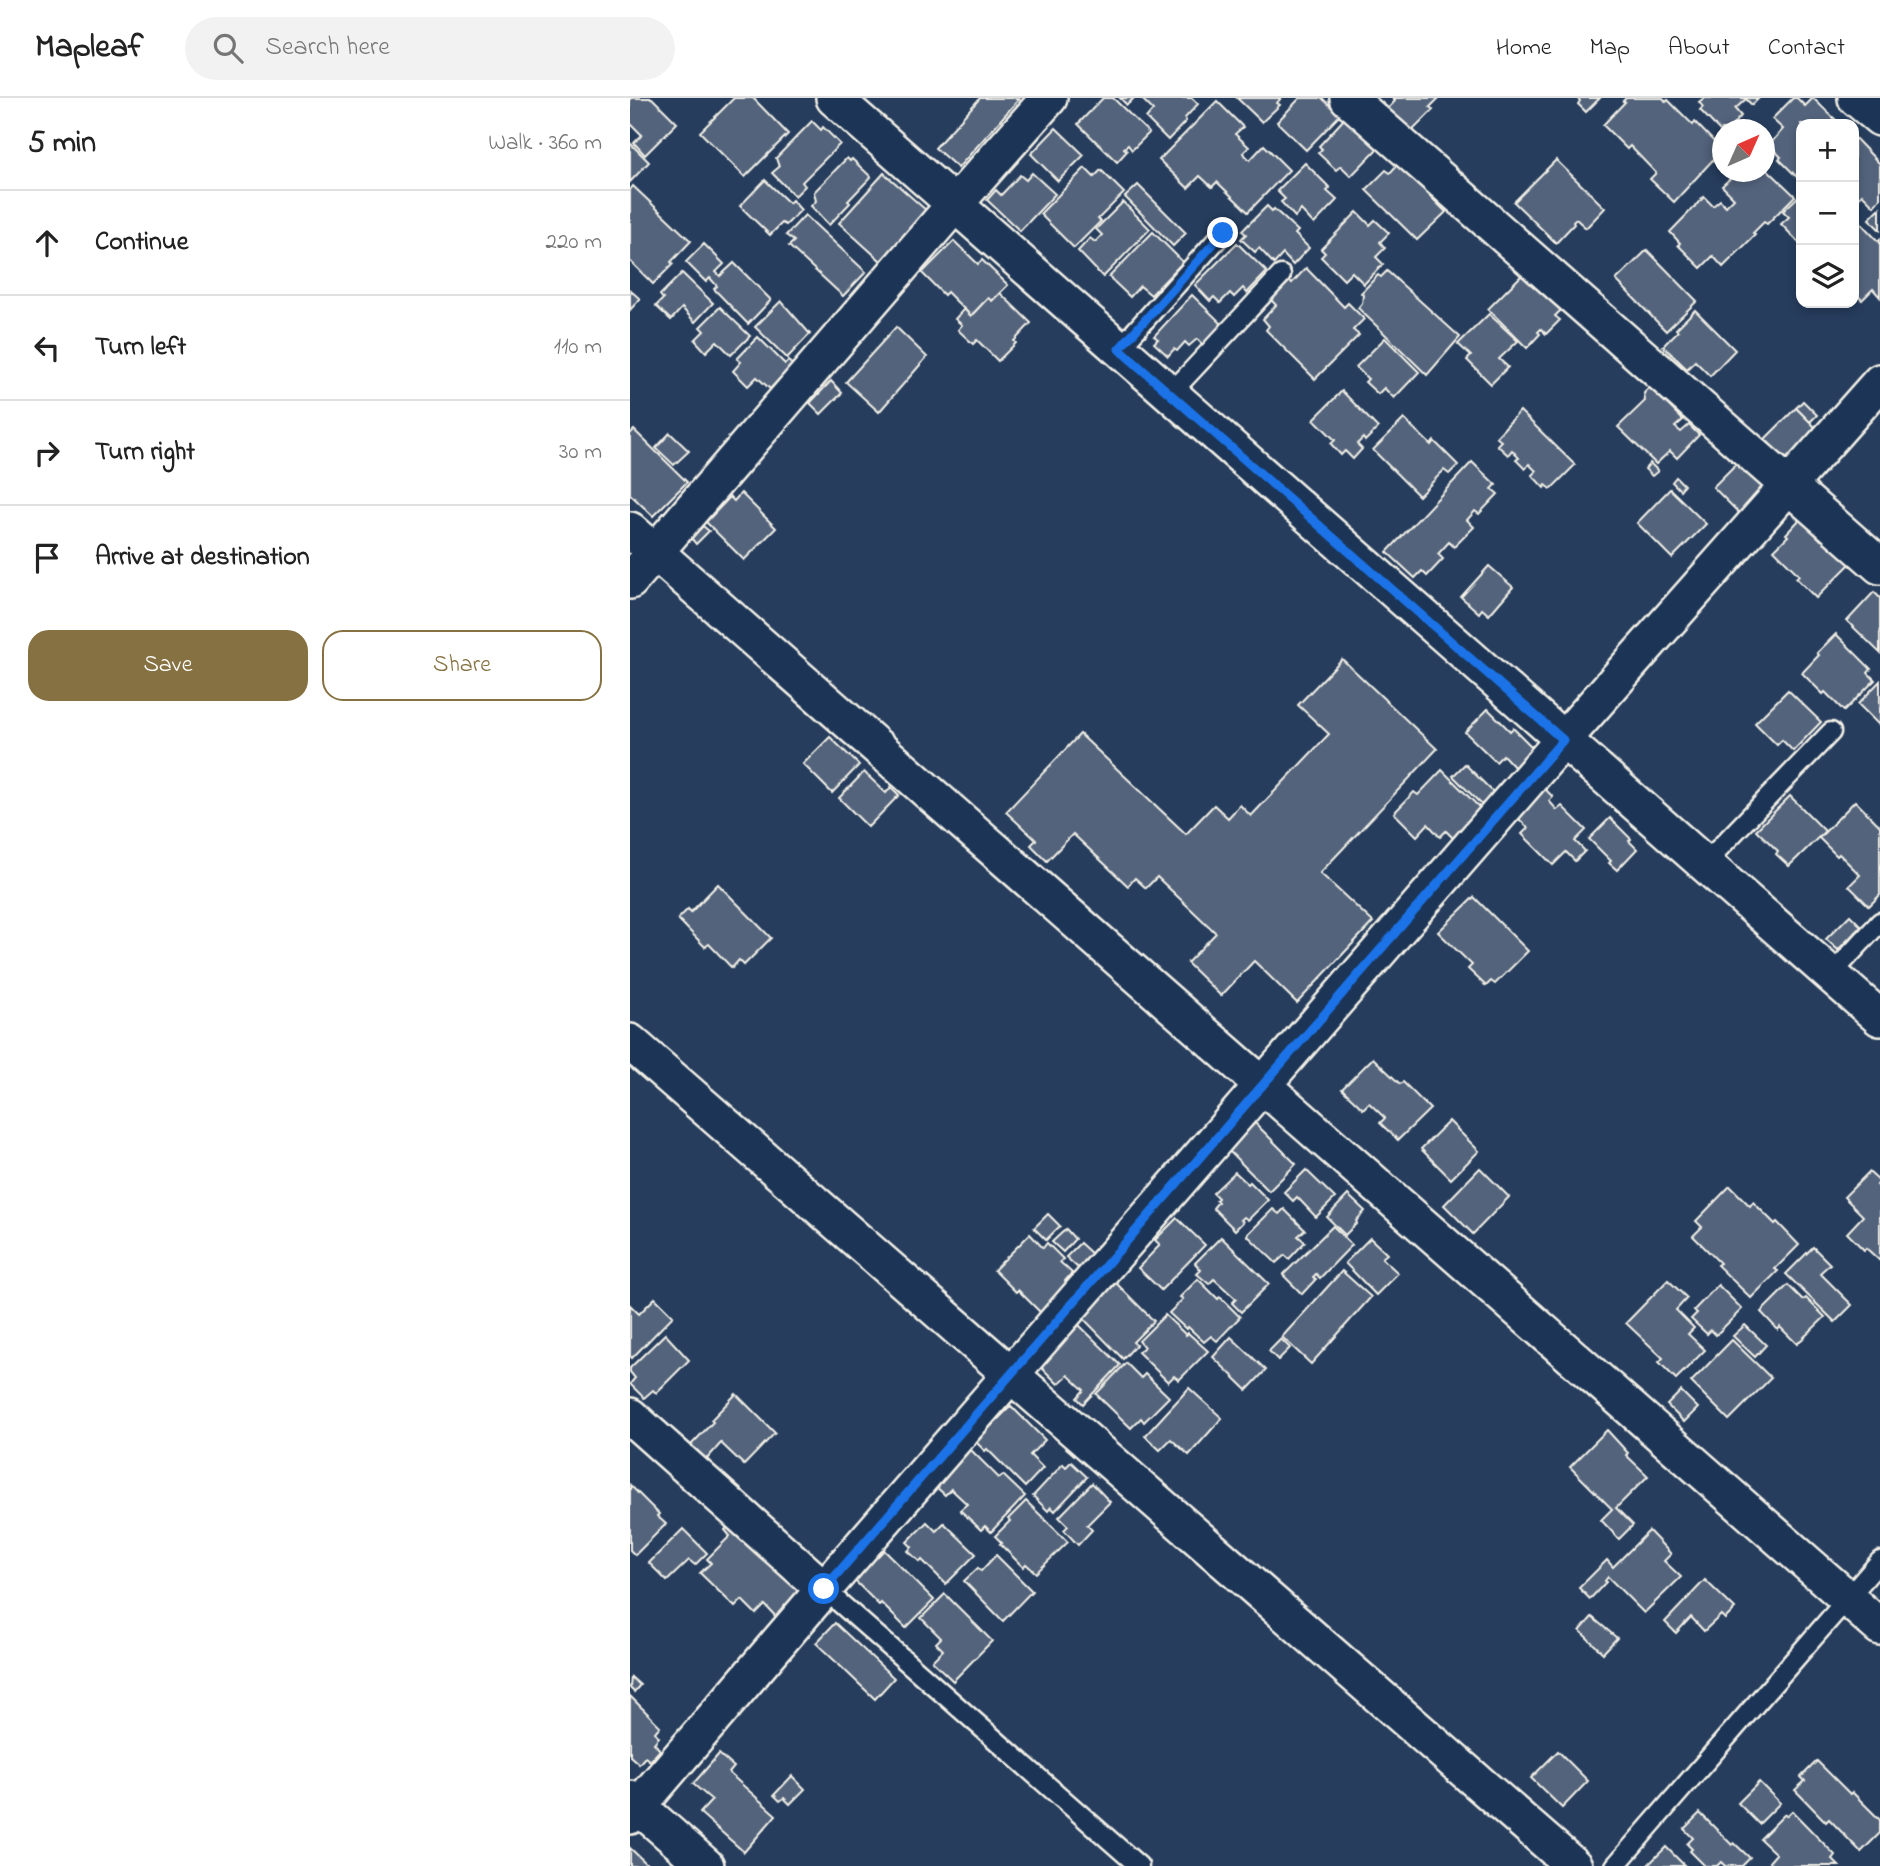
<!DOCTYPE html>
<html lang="en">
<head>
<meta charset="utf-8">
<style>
  body { margin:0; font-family:"Indie Flower",sans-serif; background:#f2f2f2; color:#222 }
  .controls { position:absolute; right:21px; top:21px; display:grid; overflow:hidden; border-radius:14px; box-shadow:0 4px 10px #0003 }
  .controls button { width:63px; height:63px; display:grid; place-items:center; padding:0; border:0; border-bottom:2px solid #e0e0e0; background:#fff; color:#222; font:35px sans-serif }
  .compass { position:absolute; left:1082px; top:21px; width:63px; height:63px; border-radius:50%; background:#fff; box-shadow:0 4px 10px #0003; rotate:45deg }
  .stop { position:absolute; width:21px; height:21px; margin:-16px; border:5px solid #1a73e8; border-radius:50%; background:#fff }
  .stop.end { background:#1a73e8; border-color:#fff; box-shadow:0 2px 7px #0008 }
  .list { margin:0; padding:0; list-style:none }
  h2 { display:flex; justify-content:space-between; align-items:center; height:91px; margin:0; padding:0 28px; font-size:30px }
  h2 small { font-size:23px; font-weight:400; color:#767676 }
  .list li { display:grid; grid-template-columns:46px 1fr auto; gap:21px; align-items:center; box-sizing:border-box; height:105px; padding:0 28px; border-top:2px solid #e0e0e0 }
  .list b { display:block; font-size:26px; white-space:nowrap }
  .list em { font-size:23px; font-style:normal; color:#767676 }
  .actions { display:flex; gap:14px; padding:21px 28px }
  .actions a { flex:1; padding:16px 0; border:2px solid #857141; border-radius:21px; text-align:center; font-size:24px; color:#857141 }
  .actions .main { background:#857141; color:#fff }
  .icon { flex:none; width:38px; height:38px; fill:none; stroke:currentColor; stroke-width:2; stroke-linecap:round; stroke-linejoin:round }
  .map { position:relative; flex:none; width:1250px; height:1768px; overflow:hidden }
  header { display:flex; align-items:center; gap:42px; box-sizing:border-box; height:98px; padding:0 35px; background:#fff; border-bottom:2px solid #e0e0e0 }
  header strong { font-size:33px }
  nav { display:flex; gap:38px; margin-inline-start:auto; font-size:24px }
  .search { width:490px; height:63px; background:#f2f2f2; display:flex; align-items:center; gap:18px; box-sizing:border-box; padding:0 24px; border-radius:38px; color:#767676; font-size:26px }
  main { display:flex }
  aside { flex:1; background:#fff }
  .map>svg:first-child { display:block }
</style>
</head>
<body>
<header>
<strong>Mapleaf</strong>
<div class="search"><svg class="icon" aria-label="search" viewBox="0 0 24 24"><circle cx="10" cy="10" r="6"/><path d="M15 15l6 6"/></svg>Search here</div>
<nav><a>Home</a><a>Map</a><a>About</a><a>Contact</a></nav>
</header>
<main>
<aside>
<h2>5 min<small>Walk · 360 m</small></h2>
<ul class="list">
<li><svg class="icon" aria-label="ahead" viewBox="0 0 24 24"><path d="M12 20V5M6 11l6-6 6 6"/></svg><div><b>Continue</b></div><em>220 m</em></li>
<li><svg class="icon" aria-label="left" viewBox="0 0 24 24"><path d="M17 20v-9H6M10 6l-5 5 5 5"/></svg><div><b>Turn left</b></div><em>110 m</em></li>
<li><svg class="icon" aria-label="right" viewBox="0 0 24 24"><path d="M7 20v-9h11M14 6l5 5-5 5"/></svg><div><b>Turn right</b></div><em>30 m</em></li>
<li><svg class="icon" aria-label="arrive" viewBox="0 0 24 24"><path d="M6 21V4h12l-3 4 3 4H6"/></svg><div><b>Arrive at destination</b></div></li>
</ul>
<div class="actions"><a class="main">Save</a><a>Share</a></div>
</aside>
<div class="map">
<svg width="1250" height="1768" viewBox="0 0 1250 1768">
  <rect width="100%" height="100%" fill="#263d5d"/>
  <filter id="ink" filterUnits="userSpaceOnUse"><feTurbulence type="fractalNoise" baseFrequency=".0143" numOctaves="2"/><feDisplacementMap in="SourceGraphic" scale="14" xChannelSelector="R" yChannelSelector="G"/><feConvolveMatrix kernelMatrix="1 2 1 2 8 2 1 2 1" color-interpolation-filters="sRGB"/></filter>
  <g filter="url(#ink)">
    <g fill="#52647b" stroke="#f4f1e8" stroke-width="2">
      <path d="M0 0H22L47 25 15 57 4 45 12 37 0 25Z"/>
      <path d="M104 0H123L158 36 115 79 70 34Z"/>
      <path d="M350 0H390L328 70 305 50Z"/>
      <path d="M473 0H483L519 35 502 52 498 47 494 50 497 53 487 64 448 26Z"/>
      <path d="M490 0H504L497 7Z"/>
      <path d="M511 0H562L568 6 555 20 556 23 538 42 516 20 523 12Z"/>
      <path d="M607 0H651L647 5 650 7 632 24Z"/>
      <path d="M670 0H692L710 17 676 52 647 24Z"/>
      <path d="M762 0H809L800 9 803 12 777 38 754 15 765 3Z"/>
      <path d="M947 0H970L956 14 948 6 950 3Z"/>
      <path d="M996 0H1033L1036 4 1038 2 1063 27 1065 24 1092 52 1044 104 1020 81 1026 75 1000 48 997 51 973 27 995 4 993 3Z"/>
      <path d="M1074 0H1129L1122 7 1116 1 1105 11 1111 18 1098 32H1092V35L1070 12 1073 9 1069 4Z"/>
      <path d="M1163 0H1167L1175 8 1183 0 1210 26H1171V83L1149 61 1151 59 1139 47 1153 31 1142 21Z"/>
      <path d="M587 3 613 29 605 36 619 49 613 55 620 62 634 47 659 72 618 114 587 84 582 89 570 78 558 90 529 62Z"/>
      <path d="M715 20 747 51 721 78 711 68 706 72 688 55 692 51 689 48Z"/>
      <path d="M182 23 191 32 193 29 210 46 172 84 175 88 165 98 142 75 149 69 146 60Z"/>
      <path d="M426 30 454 57 428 83 401 56Z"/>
      <path d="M1224 39 1250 66V101L1244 108 1232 96 1225 104 1224 103Z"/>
      <path d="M0 45 19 64 0 84Z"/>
      <path d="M217 60 220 63 222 61 241 79 218 103 220 105 199 127 181 108 186 103 184 94Z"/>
      <path d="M926 62 975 110 956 130 946 121 943 124 944 126 926 145 884 104Z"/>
      <path d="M675 65 700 90 697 93 707 102 684 126 671 112 665 119 651 104 655 101 647 93Z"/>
      <path d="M768 66 816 114 787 142 736 92 756 72 760 75Z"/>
      <path d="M1134 68 1165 98 1137 126 1134 124 1123 135 1125 137 1093 169 1083 158 1071 170 1048 147 1050 145 1040 134 1074 99 1083 108 1090 102 1096 108 1104 100 1092 88 1107 74H1134Z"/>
      <path d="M455 70 464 79 471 72 494 95 468 121 471 123 444 150 410 116Z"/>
      <path d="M254 75 297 113 251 163 209 125Z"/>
      <path d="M402 75 425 96 390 133 357 102 366 92 371 97 390 77 396 82Z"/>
      <path d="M135 82 159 105 162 102 171 112 156 127 152 125 140 137 110 108Z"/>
      <path d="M508 87 556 135 543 148 495 99Z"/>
      <path d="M3 88 61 143 41 164 43 166 23 186 0 163V92Z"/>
      <path d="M1171 96V147L1151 126 1159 119 1153 113Z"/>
      <path d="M493 104 520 131 473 179 448 153 460 140 465 144 472 137 466 131Z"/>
      <path d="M637 108 642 113 644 111 668 133 665 136 679 150 663 167 653 156 644 166 629 150 625 154 611 141 616 136 612 133Z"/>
      <path d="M1250 110V132L1239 121Z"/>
      <path d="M727 114 740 127 745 122 759 135 750 144 755 150 746 159 753 166 734 186 722 174 714 182 691 159 695 155 691 151Z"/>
      <path d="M175 117 236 174 213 198 159 148 164 143 156 137Z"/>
      <path d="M1224 118 1248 143 1250 141V199L1243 191 1232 202 1224 194Z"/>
      <path d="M523 134 553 164 521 197 510 188 500 199 479 179Z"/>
      <path d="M324 143 348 166 352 162 378 187 362 203 358 200 341 218 317 194 314 197 292 175Z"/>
      <path d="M607 145 637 174 617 195 613 190 604 199 600 195 590 205 584 199 580 203 565 187Z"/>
      <path d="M74 146 94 166 86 174 90 178 104 165 141 202 118 226 84 191 87 188 80 180 76 184 56 164Z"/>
      <path d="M1017 152 1067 203 1036 233 986 182Z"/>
      <path d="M676 170 714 209 718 205 734 221 723 232 729 237 685 281 636 232 639 228 633 221 646 207 641 202 660 183 662 185Z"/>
      <path d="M757 173 830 239 797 277 728 210 732 205 733 197 731 195 748 177 751 179Z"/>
      <path d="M52 175 83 205 65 224 52 210 41 222 26 208 33 201 30 197Z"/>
      <path d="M893 176 931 212 925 218 930 222 916 236 911 231 908 234 910 236 897 250 858 211Z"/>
      <path d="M0 192 10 201 0 212Z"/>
      <path d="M370 195 401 225 384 243 386 245 368 263 347 242 343 246 328 232 332 227 325 221 334 211 341 218 358 200 362 203Z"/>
      <path d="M562 197 592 226 573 247 567 241 559 248 555 244 547 253 544 251 538 258 524 245 528 241 524 238Z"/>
      <path d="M151 203 180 236 157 260 125 229Z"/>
      <path d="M90 209 120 238 101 257 87 243 76 254 65 242 74 233 70 229Z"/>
      <path d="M1065 212 1105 252 1080 278 1065 263 1057 271 1033 248 1048 233 1046 231Z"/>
      <path d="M859 216 888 243 869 261 878 269 861 286 837 262 841 258 828 246Z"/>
      <path d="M266 229 297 259 249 314 216 284Z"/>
      <path d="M128 239 155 266 158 263 163 267 140 291 127 279 118 288 103 273 111 264 107 261Z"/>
      <path d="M755 240 789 274 764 300 754 290 748 296 735 284 738 281 726 269Z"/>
      <path d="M201 283 212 295 191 316 180 305Z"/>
      <path d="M1020 289 1053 322 1045 329 1051 334 1059 327 1069 337 1047 360 1040 353 1026 366 988 329 1015 303 1014 295Z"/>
      <path d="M712 293 748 330 735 343 733 340 727 346 732 351 723 361 715 353 711 357 701 346 705 342 684 321Z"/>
      <path d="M1173 303 1187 317 1180 324 1166 310Z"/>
      <path d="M1166 310 1188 332 1157 363 1135 341Z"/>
      <path d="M890 313 945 367 921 391 916 387 914 390 902 377 906 373 899 366 895 371 886 362 889 360 882 352 878 357 867 347 871 343 866 339Z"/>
      <path d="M774 321 801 347 804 343 828 367 819 376 814 372 789 398 743 352Z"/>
      <path d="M4 332 57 384 23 418 0 396V336Z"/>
      <path d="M40 335 59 353 44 367 26 350Z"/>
      <path d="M842 364 866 387 862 391 868 396 849 416 845 413 837 422 844 429 824 449 819 444 808 456 813 461 797 478 792 473 785 480 757 454Z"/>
      <path d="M1020 365 1028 373 1022 378 1015 371Z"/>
      <path d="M1107 365 1112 371 1115 368 1138 387 1110 416 1083 389Z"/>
      <path d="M1046 379 1054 387 1050 392 1042 384Z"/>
      <path d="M1040 391 1076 426 1042 460 1007 425Z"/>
      <path d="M111 395 146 430 114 462 76 424 100 399 104 403Z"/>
      <path d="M1170 421 1191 442 1194 440 1220 466 1186 500 1166 480 1169 477 1144 452 1158 438 1156 436Z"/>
      <path d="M73 428 79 433 66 446 61 440Z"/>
      <path d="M859 468 883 489 859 517 852 511 849 515 831 499Z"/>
      <path d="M1244 494 1250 500V555L1217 523Z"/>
      <path d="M1206 536 1241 571 1238 575 1245 582 1214 613 1195 594 1193 596 1172 575 1189 557 1187 555Z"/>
      <path d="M712 561 807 651 690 775 743 824 667 905 624 863 591 898 557 865 586 835 527 779 516 790 505 780 498 788 443 736 417 763 401 747 406 742 376 714 450 636 556 736 584 707 598 720 610 707 621 718 699 636 668 607Z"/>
      <path d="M1250 583V627H1249L1228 606Z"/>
      <path d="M1158 592 1191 624 1163 653 1152 642 1147 647 1125 625Z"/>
      <path d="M858 611 880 633 883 630 907 654 888 673 873 657 866 664 835 634Z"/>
      <path d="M200 639 229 667 202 695 173 666Z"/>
      <path d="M835 666 867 698 855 710 823 678Z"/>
      <path d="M812 672 854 714 825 742 816 733 810 739 798 726 787 738 764 715 784 694 788 697Z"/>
      <path d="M234 674 256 695 261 689 269 697 238 729 209 700Z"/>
      <path d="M913 689 923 699 919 703 927 712 932 708 956 732 945 743 955 753 945 763 936 754 923 767 892 736 898 730 885 717Z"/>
      <path d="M1160 698 1195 733 1159 768 1146 756 1148 753 1126 732Z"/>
      <path d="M1225 703 1250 728V797L1239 808 1219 788 1230 777 1209 756 1207 758 1189 740Z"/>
      <path d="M980 720 1001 741 999 743 1007 751 987 772 979 765 981 763 959 741Z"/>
      <path d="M88 786 141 840 114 867 109 862 102 870 79 846 75 849 48 821 58 811 61 814Z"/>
      <path d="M844 799 898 853 865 886 861 883 856 888 838 871 842 867 808 834Z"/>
      <path d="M1220 817 1231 828 1208 852 1196 841Z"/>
      <path d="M743 960 770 986 773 984 800 1011 768 1042 750 1025 755 1020 739 1005 733 1011 712 991Z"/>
      <path d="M819 1023 849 1053 821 1081 791 1051Z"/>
      <path d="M625 1025 666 1066 639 1093 598 1052Z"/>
      <path d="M850 1070 879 1099 843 1136 814 1107Z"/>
      <path d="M676 1072 705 1100 686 1119 667 1099 663 1103 654 1094Z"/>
      <path d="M605 1074 618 1086 620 1084 638 1102 618 1122 614 1119 611 1122 613 1124 605 1132 583 1110 588 1104 586 1102 588 1100 583 1095Z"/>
      <path d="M1239 1074 1250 1084 1247 1087 1250 1090V1163L1236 1150 1234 1152 1217 1135 1233 1118 1214 1099Z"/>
      <path d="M1100 1088 1120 1108 1123 1104 1145 1126 1147 1124 1169 1147 1145 1171 1148 1173 1121 1200 1087 1167 1090 1165 1063 1138 1072 1129 1066 1123Z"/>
      <path d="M718 1097 735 1113 726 1123 727 1125 715 1137 697 1119Z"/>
      <path d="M643 1111 649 1116 654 1111 675 1132 668 1138 675 1144 659 1161 655 1157 646 1165 617 1137Z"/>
      <path d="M418 1116 430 1128 416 1142 404 1130Z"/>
      <path d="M547 1120 575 1147 531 1192 508 1170 530 1147 525 1142Z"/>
      <path d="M703 1128 722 1147 690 1180 686 1176 683 1179 686 1181 672 1196 653 1177Z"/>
      <path d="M436 1131 445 1141 433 1154 422 1144Z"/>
      <path d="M400 1136 413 1150 417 1145 433 1161 430 1164 442 1175 435 1183 439 1187 411 1215 388 1192 386 1194 364 1172Z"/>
      <path d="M591 1139 639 1186 611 1214 602 1205 606 1201 584 1181 579 1186 567 1176 571 1172 565 1165Z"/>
      <path d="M740 1140 757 1156 752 1160 768 1175 746 1197 715 1165Z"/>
      <path d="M450 1145 462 1156 448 1170 436 1159Z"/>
      <path d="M1183 1149 1200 1166 1190 1175 1222 1207 1205 1224 1156 1176Z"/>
      <path d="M712 1173 741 1199 681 1266 652 1239Z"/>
      <path d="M568 1181 588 1201 590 1199 610 1219 587 1243 581 1238 574 1244 558 1229 556 1231 539 1215 553 1201 550 1199Z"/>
      <path d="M1038 1182 1057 1200 1046 1212 1064 1230 1058 1236 1075 1252 1046 1281 1029 1264 1033 1260 996 1225Z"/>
      <path d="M486 1185 524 1223 503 1244 506 1247 493 1261 452 1219Z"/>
      <path d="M1088 1187 1112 1211 1086 1237 1081 1232 1077 1236 1061 1221 1067 1215 1064 1212Z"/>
      <path d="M1158 1187 1173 1202 1176 1200 1195 1219 1167 1246 1150 1229 1148 1232 1131 1214Z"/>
      <path d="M25 1200 43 1218 2 1260 0 1258V1207L9 1216Z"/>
      <path d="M535 1217 556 1237 558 1235 578 1253 549 1282 544 1278 538 1284 508 1254 514 1249 509 1243Z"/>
      <path d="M449 1227 490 1267 453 1306 447 1300 454 1292 438 1277 428 1286 410 1268Z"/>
      <path d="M1115 1227 1136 1247 1125 1259 1103 1238Z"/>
      <path d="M35 1236 59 1262 26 1295 23 1292 14 1300 0 1286 5 1280 0 1274V1270Z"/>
      <path d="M601 1239 636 1272 617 1292 583 1259Z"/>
      <path d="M651 1241 660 1250 648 1262 639 1253Z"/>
      <path d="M1102 1242 1141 1280 1099 1322 1061 1284Z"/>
      <path d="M496 1265 511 1280 515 1276 539 1299 514 1324 511 1320 501 1330 466 1296Z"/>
      <path d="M559 1290 592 1320 559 1357 541 1341 530 1352 515 1338Z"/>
      <path d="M1051 1293 1068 1310 1054 1324 1037 1307Z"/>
      <path d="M106 1296 145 1335 114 1367 91 1345 76 1362 61 1347 83 1324 81 1322Z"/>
      <path d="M381 1308 415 1342 400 1357 413 1370 395 1389 357 1351 355 1353 344 1342 355 1330 357 1332Z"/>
      <path d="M977 1332 998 1355 996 1357 1018 1378 986 1410 1003 1427 989 1441 971 1422 982 1411 940 1369Z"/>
      <path d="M339 1350 369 1380 373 1377 395 1398 361 1434 355 1428 351 1432 330 1412 337 1406 321 1391 315 1397 303 1386Z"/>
      <path d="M441 1364 457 1379 425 1413 421 1409 418 1413 403 1398 433 1366 436 1369Z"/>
      <path d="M462 1385 480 1404 457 1427 462 1432 448 1447 434 1432 438 1428 429 1419Z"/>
      <path d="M0 1387 29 1416 27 1418 36 1426 5 1457 0 1452Z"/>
      <path d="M396 1403 438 1444 406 1475 396 1466 393 1469 370 1446 372 1445 365 1438 380 1423 378 1421Z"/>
      <path d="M104 1422 177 1490 148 1521 135 1507 126 1516 112 1502 105 1509 70 1475 81 1465 77 1461 100 1438 95 1432Z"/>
      <path d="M297 1424 306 1433 314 1425 346 1456 316 1486 292 1462 290 1464 278 1453 282 1449 277 1444Z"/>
      <path d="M53 1431 77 1455 65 1467 59 1462 37 1483 19 1465Z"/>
      <path d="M1019 1433 1041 1456 1034 1463 1051 1479 1014 1515 978 1479 975 1483 976 1484 960 1501 949 1490 977 1462 983 1469Z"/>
      <path d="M254 1452 304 1502 276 1530 251 1505 249 1507 224 1482Z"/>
      <path d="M366 1457 402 1493 373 1523 334 1483 348 1470 351 1473Z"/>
      <path d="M1075 1482 1105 1511 1095 1521 1091 1517 1074 1533 1061 1519 1046 1535 1035 1524Z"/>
      <path d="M315 1496 362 1543 323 1583 302 1563 313 1552 306 1545 311 1540 291 1520Z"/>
      <path d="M962 1519 987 1540 973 1555 950 1533Z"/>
      <path d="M205 1525 264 1580 245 1601 186 1545Z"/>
      <path d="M1 1579 10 1587 4 1594 0 1590Z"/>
      <path d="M0 1598 30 1628 25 1634 29 1639 24 1645 30 1652 20 1663 15 1659 9 1666 0 1658Z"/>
      <path d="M928 1653 958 1683 932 1710 901 1680Z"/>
      <path d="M89 1656 104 1669 99 1675 146 1717 114 1754 70 1715 82 1702 63 1686Z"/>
      <path d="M1187 1663 1220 1696 1222 1694 1250 1722V1735L1231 1754 1199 1721 1196 1724 1165 1692 1175 1683 1171 1679Z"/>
      <path d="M162 1678 175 1691 160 1706 154 1700 150 1703 144 1697Z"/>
      <path d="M1129 1684 1150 1705 1129 1726 1108 1705Z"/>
      <path d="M1162 1713 1205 1757 1202 1761 1209 1768H1143L1139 1764 1146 1756 1130 1741 1155 1716 1157 1718Z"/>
      <path d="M1070 1715 1102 1747 1104 1745 1120 1760 1112 1768H1095L1091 1764 1087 1768H1075L1060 1753 1062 1751 1057 1746 1063 1740 1054 1731Z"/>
      <path d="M1036 1749 1055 1768H1017Z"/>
      <path d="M0 1750 19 1768H0Z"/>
    </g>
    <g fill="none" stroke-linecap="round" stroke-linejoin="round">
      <defs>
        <g id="service">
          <path d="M489 251 593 135"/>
          <path d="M540 296 651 177"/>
          <path d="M1074 766 1201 634"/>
          <path d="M1201 877 1250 824"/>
          <path d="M194 1491 509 1768"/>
          <path d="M985 1768 1250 1463"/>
        </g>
        <g id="minor">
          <path d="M204 0 1250 920"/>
          <path d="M718 0 1250 468"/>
          <path d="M1226 0 1250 20"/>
          <path d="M0 432 1250 1529"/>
          <path d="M0 483 325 106 419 0"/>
          <path d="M0 944 944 1768"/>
          <path d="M0 1318 194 1491"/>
          <path d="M0 1701 76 1768"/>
          <path d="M0 1718 194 1491 933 642 1250 284"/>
        </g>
      </defs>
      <use href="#service" stroke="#f4f1e8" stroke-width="23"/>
      <use href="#minor" stroke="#f4f1e8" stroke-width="40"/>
      <use href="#service" stroke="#1d3557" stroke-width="18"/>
      <use href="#minor" stroke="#1d3557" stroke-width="35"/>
    </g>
  </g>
  <g fill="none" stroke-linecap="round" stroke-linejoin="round" filter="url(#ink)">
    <path stroke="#1a73e8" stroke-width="9" d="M194 1491 933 642 489 251 593 135"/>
  </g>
</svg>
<div class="controls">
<button>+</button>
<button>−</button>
<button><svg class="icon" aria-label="layers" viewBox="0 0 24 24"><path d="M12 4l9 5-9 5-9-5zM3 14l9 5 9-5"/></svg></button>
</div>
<svg class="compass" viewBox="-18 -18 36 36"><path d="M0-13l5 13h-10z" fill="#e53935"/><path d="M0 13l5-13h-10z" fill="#767676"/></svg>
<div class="stop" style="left:194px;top:1491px"></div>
<div class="stop end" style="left:593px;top:135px"></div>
</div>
</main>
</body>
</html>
